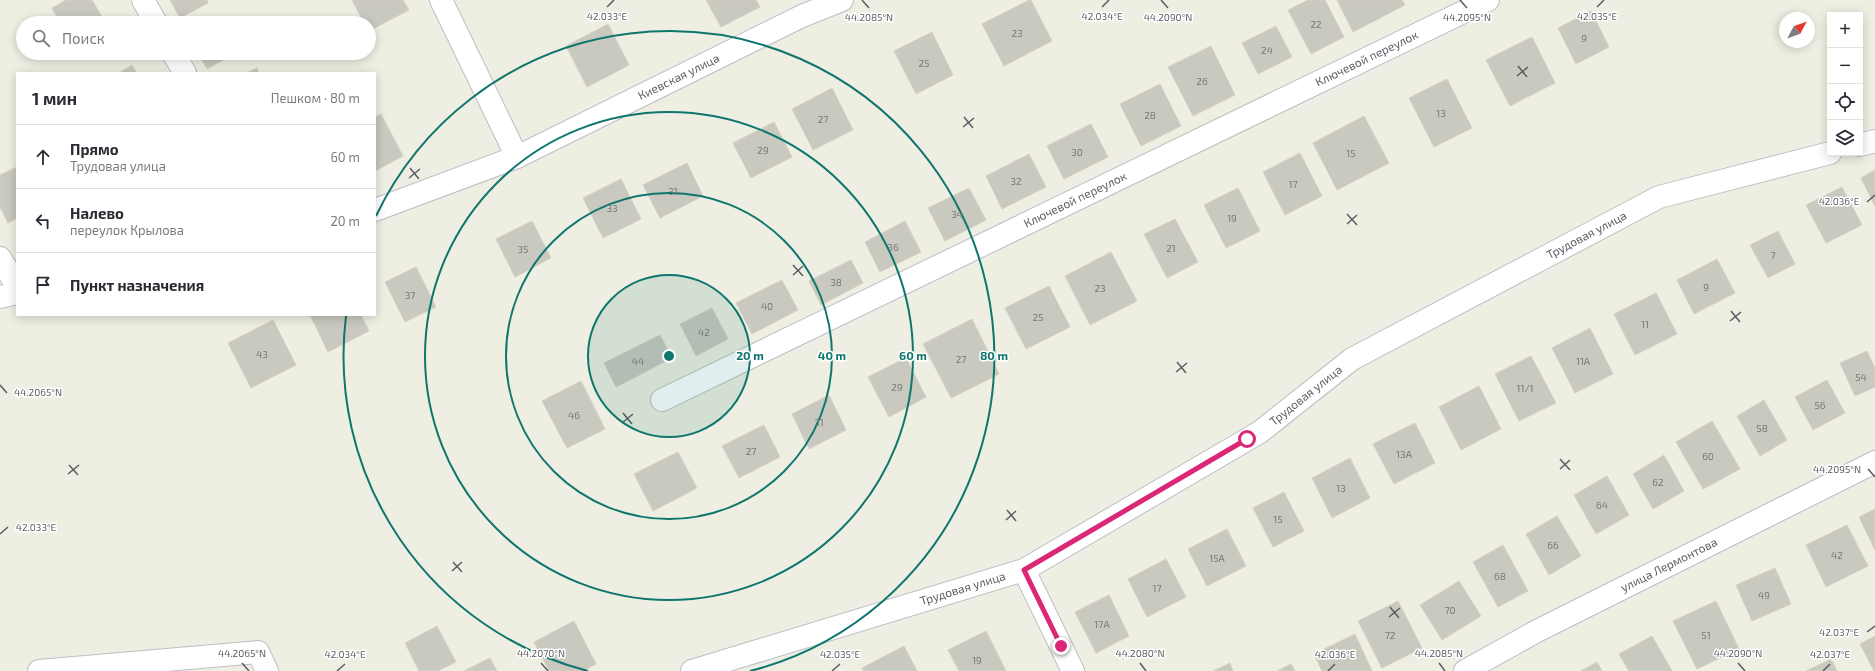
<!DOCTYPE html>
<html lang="ru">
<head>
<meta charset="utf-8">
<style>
  body { margin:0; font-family:"Exo 2",sans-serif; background:#f7f7f7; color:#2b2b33 }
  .controls { position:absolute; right:12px; top:12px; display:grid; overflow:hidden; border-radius:0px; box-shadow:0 2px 10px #0003 }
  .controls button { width:36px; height:36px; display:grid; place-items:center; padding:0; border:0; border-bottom:1px solid #e1e1e2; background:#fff; color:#2b2b33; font:20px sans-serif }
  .compass { position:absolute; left:1779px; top:12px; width:36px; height:36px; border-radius:50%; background:#fff; box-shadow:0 2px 10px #0003; rotate:49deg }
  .stop { position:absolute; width:12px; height:12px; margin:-9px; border:3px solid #db2777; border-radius:50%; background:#fff }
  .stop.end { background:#db2777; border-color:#fff; box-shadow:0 1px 4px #0008 }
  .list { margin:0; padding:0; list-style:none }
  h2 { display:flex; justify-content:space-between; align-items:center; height:52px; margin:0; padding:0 16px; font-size:17px }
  h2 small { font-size:13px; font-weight:400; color:#7c7c81 }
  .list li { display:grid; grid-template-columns:26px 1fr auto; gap:12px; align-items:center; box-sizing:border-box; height:64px; padding:0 16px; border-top:1px solid #e1e1e2 }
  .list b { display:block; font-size:15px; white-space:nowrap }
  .list p { margin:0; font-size:13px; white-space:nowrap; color:#7c7c81 }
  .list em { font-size:13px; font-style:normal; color:#7c7c81 }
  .icon { flex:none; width:22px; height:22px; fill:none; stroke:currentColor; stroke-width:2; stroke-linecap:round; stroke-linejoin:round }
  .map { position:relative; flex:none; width:1875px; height:671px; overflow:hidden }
  .search { position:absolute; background:#fff; box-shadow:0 2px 10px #0003; left:16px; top:16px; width:360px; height:44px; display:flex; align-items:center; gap:10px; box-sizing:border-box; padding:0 14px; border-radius:22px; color:#7c7c81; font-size:15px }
  .panel { position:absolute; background:#fff; box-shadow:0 2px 10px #0003; left:16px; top:72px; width:360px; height:244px; border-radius:0px }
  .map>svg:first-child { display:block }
</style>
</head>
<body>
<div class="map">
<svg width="1875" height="671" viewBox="0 0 1875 671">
  <rect width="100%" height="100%" fill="#efeee2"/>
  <g fill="#c9c9bf" stroke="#d4d2c0">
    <path d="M66 0H92L105 22 60 23 52 8Z"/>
    <path d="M170 0H207L208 3 180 18Z"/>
    <path d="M352 0H403L409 10 369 31V23H364Z"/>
    <path d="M706 0H756L760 7 721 27Z"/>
    <path d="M1029 0H1031L1052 41 1004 66 982 24Z"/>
    <path d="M1308 0H1325L1344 37 1311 54 1288 10Z"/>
    <path d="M1337 0H1402L1405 5 1353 32Z"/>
    <path d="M1591 11 1609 47 1576 64 1558 28Z"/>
    <path d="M608 24 629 65 587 87 566 46Z"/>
    <path d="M1276 26 1292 57 1258 74 1242 43Z"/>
    <path d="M932 32 953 75 916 94 894 51Z"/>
    <path d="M1532 37 1555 83 1510 106 1486 60Z"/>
    <path d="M1211 46 1235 95 1193 116 1168 67Z"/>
    <path d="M198 53H236L207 69Z"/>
    <path d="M132 65 137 73H119Z"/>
    <path d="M257 68 259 73H246Z"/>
    <path d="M1447 79 1472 128 1434 147 1409 98Z"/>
    <path d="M1160 84 1181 126 1141 146 1120 104Z"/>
    <path d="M832 88 853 130 813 150 792 109Z"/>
    <path d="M381 114 403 156 375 171V117Z"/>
    <path d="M1364 116 1389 163 1337 190 1313 143Z"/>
    <path d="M774 122 792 157 751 178 733 143Z"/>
    <path d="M1091 124 1108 157 1064 179 1047 146Z"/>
    <path d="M1300 153 1322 196 1285 215 1263 172Z"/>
    <path d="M1029 154 1046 187 1002 209 986 176Z"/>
    <path d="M687 163 703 196 660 218 643 185Z"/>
    <path d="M17 167V218L8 223 0 207V175Z"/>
    <path d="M1875 170V206L1861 178Z"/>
    <path d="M621 179 641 219 603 238 583 198Z"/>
    <path d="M1842 187 1862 225 1826 243 1806 205Z"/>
    <path d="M969 188 986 220 945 241 928 208Z"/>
    <path d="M1238 188 1260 231 1226 248 1204 205Z"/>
    <path d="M1175 219 1198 262 1167 278 1144 234Z"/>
    <path d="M532 221 551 258 515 277 496 239Z"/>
    <path d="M905 221 921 252 880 272 865 242Z"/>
    <path d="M1778 231 1795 264 1768 278 1750 245Z"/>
    <path d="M1111 252 1137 301 1090 325 1065 276Z"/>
    <path d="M1717 259 1735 293 1694 314 1677 280Z"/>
    <path d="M851 260 863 283 821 305 809 281Z"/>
    <path d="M416 267 436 307 405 322 385 282Z"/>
    <path d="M782 280 798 310 752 334 736 303Z"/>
    <path d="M1049 286 1070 327 1026 349 1005 308Z"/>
    <path d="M1656 293 1677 334 1635 355 1614 314Z"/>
    <path d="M712 308 728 339 696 356 680 324Z"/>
    <path d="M310 315H361L369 331 328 352Z"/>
    <path d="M972 319 999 374 951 398 923 344Z"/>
    <path d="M273 320 296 365 251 388 228 343Z"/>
    <path d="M1590 328 1613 374 1575 393 1552 348Z"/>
    <path d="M660 335 672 358 616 387 604 363Z"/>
    <path d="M1867 351 1875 368V387L1855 396 1840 363Z"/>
    <path d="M1531 356 1556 403 1519 421 1495 374Z"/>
    <path d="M906 358 926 397 889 417 868 377Z"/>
    <path d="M1827 380 1845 413 1813 430 1795 397Z"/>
    <path d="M581 381 605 429 567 448 542 401Z"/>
    <path d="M1479 386 1501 429 1461 450 1439 407Z"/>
    <path d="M829 395 846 430 809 449 792 414Z"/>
    <path d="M1764 400 1787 440 1760 456 1737 416Z"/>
    <path d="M1712 421 1740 469 1703 489 1676 442Z"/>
    <path d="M1415 423 1435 463 1394 484 1373 444Z"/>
    <path d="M764 425 780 457 739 478 722 446Z"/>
    <path d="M678 452 697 488 653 511 634 474Z"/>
    <path d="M1664 455 1684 491 1653 509 1633 474Z"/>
    <path d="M1350 458 1370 498 1332 518 1312 478Z"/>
    <path d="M1607 476 1629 515 1596 534 1574 495Z"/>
    <path d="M1284 492 1304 531 1273 547 1253 508Z"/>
    <path d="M1875 509V550L1859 517Z"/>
    <path d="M1557 516 1581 556 1549 575 1526 534Z"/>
    <path d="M1847 525 1868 566 1826 587 1806 545Z"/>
    <path d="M1227 529 1246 566 1207 586 1188 549Z"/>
    <path d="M1503 545 1528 591 1498 607 1473 562Z"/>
    <path d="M1166 559 1186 597 1147 617 1128 579Z"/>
    <path d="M1775 568 1791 604 1752 621 1736 585Z"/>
    <path d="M1459 581 1481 616 1442 640 1420 605Z"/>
    <path d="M1109 595 1129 636 1096 653 1075 612Z"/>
    <path d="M1398 601 1422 648 1382 668 1358 621Z"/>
    <path d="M1716 601 1739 649 1697 669 1673 621Z"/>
    <path d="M574 621 596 664 583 671H549L534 642Z"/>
    <path d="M437 626 456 662 438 671H419L405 643Z"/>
    <path d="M986 631 1006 671H959L948 650Z"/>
    <path d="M1355 634 1372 671H1322L1314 654Z"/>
    <path d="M1652 636 1672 671H1629L1619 654Z"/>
    <path d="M1875 636V671H1874L1860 644Z"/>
    <path d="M904 646 917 671H864L862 668Z"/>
    <path d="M490 658 497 671H464Z"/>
    <path d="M1831 659 1837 671H1806Z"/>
    <path d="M1597 662 1602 671H1581Z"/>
    <path d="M1230 663 1233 671H1213Z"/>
    <path d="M1291 664 1295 671H1277Z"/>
  </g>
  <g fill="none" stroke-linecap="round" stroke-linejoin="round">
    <defs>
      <g id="minor">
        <path d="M143 0 156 23"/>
        <path d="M441 0 517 157"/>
        <path d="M173 53 185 73"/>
        <path d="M1860 145 1875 141"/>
        <path id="s1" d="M375 210 517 157 802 16 842 0"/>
        <path d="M0 258 17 286"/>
        <path d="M0 297 17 293"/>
        <path id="s2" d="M662 400 1488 0"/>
        <path d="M1024 570 1073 671"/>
        <path d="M39 671 258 652 267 671"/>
        <path id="s3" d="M692 671 1024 570 1260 432 1352 359 1659 197 1830 153"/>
      </g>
      <g id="tertiary">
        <path id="s4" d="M1465 671 1537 631 1875 462"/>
      </g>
    </defs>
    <use href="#minor" stroke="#bcbec5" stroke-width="24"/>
    <use href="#tertiary" stroke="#bcbec5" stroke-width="24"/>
    <use href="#minor" stroke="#fff" stroke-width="22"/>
    <use href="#tertiary" stroke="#fff" stroke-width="22"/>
  </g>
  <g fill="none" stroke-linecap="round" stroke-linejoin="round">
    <path stroke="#db2777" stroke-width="5" d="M1061 646 1024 570 1247 439"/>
  </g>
  <path fill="none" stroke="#5a5d64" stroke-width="1.5" d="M862 0 869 8M1161 0 1168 8M1460 0 1467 8M607 7 614 0M1102 7 1109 0M1597 7 1604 0M1518 66 1527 77M1517 76 1528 67M964 117 973 128M963 127 974 118M410 168 419 179M409 178 420 169M1867 202 1875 195M1347 214 1357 225M1347 224 1357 215M793 265 803 276M793 275 803 266M1731 311 1740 322M1730 321 1741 312M1177 362 1186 373M1176 372 1187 363M0 385 7 393M623 413 632 424M622 423 633 414M1560 459 1570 470M69 465 78 475M1560 469 1570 460M1868 469 1875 477M68 474 79 465M1007 510 1016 521M1006 520 1016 511M0 534 8 527M453 562 462 572M452 571 462 562M1390 607 1399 618M1389 617 1400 608M1867 632 1875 626M242 663 249 671M541 663 548 671M1140 663 1146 671M1439 663 1445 671M1738 663 1745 671M337 671 345 664M832 671 840 664M1328 671 1335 664M1823 671 1830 664"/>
  <circle cx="669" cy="356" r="81" fill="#0f766e" fill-opacity=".12"/>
  <g fill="none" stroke="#0f766e" stroke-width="2">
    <circle cx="669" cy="356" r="81"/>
    <circle cx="669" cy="356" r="163"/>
    <circle cx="669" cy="356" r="244"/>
    <path d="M588 671A325 325 0 0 1 346 316M376 216A325 325 0 1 1 750 671"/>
  </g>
  <g text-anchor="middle" stroke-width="3" stroke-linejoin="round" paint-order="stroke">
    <g font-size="10" fill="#76787b">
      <text x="1316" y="28">22</text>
      <text x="1017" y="37">23</text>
      <text x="1584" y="42">9</text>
      <text x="1267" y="54">24</text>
      <text x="924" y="67">25</text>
      <text x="1202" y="85">26</text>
      <text x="1441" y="117">13</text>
      <text x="1150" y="119">28</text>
      <text x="823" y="123">27</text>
      <text x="763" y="154">29</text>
      <text x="1077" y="156">30</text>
      <text x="1351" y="157">15</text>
      <text x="1016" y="185">32</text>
      <text x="1293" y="188">17</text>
      <text x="673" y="195">31</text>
      <text x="612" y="212">33</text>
      <text x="957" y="218">34</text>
      <text x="1232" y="222">19</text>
      <text x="893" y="251">36</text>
      <text x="1171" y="252">21</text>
      <text x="523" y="253">35</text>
      <text x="1773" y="259">7</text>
      <text x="836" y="286">38</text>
      <text x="1706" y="291">9</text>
      <text x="1100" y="292">23</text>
      <text x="410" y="299">37</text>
      <text x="767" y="310">40</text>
      <text x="1038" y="321">25</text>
      <text x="1645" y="328">11</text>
      <text x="704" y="336">42</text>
      <text x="262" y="358">43</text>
      <text x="961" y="363">27</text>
      <text x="638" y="365">44</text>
      <text x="1583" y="365">11А</text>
      <text x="1861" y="381">54</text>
      <text x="897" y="391">29</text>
      <text x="1525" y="392">11/1</text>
      <text x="1820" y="409">56</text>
      <text x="574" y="419">46</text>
      <text x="819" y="426">31</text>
      <text x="1762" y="432">58</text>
      <text x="751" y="455">27</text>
      <text x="1404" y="458">13А</text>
      <text x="1708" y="460">60</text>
      <text x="1658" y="486">62</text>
      <text x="1341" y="492">13</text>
      <text x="1602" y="509">64</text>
      <text x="1278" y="523">15</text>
      <text x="1553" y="549">66</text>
      <text x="1837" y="559">42</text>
      <text x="1217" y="562">15А</text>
      <text x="1500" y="580">68</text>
      <text x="1157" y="592">17</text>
      <text x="1764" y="599">49</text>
      <text x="1450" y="614">70</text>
      <text x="1102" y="628">17А</text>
      <text x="1390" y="639">72</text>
      <text x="1706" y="639">51</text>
      <text x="977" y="664">19</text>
    </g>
    <g font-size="12" fill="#5a5d64" stroke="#fff">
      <text dy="4" stroke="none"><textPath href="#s2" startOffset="783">Ключевой переулок</textPath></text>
      <text dy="4" stroke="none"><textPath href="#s1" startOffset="332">Киевская улица</textPath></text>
      <text dy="4" stroke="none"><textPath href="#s2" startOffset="459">Ключевой переулок</textPath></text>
      <text dy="4" stroke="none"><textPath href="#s3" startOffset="1003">Трудовая улица</textPath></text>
      <text dy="4" stroke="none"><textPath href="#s3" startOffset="679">Трудовая улица</textPath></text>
      <text dy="4" stroke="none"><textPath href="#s4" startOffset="230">улица Лермонтова</textPath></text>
      <text dy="4" stroke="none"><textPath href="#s3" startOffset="283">Трудовая улица</textPath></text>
    </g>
  </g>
  <g font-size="10" text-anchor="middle" fill="#5a5d64" stroke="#fff" stroke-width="3" stroke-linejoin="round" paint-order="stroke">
    <text x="607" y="20">42.033°E</text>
    <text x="1102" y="20">42.034°E</text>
    <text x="1597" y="20">42.035°E</text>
    <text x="869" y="21">44.2085°N</text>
    <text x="1168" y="21">44.2090°N</text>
    <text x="1467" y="21">44.2095°N</text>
    <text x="1839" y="205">42.036°E</text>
    <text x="38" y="396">44.2065°N</text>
    <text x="1837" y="473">44.2095°N</text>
    <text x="36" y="531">42.033°E</text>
    <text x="1839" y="636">42.037°E</text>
    <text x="242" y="657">44.2065°N</text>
    <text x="541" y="657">44.2070°N</text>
    <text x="1140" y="657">44.2080°N</text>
    <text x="1439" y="657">44.2085°N</text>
    <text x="1738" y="657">44.2090°N</text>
    <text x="345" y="658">42.034°E</text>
    <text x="840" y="658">42.035°E</text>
    <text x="1335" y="658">42.036°E</text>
    <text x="1830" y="658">42.037°E</text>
  </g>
  <circle cx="669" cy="356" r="6" fill="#0f766e" stroke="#fff" stroke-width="2"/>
  <g font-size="12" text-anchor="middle" font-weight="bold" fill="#0f766e" stroke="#fff" stroke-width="3" stroke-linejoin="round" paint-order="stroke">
    <text x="750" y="360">20 m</text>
    <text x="832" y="360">40 m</text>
    <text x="913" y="360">60 m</text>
    <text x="994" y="360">80 m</text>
  </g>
</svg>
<div class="controls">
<button>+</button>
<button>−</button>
<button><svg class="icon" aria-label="locate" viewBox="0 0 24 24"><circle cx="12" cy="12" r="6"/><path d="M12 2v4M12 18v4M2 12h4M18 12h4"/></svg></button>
<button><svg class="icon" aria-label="layers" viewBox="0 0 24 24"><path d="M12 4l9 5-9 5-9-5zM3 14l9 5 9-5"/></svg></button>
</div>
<svg class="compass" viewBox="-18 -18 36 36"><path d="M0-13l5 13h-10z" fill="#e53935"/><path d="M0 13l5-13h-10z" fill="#7c7c81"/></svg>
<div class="stop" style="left:1247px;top:439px"></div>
<div class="stop end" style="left:1061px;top:646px"></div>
<div class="search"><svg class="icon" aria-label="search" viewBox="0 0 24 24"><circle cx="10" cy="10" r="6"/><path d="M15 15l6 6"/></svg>Поиск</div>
<section class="panel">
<h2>1 мин<small>Пешком · 80 m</small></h2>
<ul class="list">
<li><svg class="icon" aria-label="ahead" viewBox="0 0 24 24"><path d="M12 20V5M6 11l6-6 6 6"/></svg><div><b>Прямо</b><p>Трудовая улица</p></div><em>60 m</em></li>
<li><svg class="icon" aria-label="left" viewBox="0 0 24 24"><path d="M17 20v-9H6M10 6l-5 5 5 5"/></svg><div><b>Налево</b><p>переулок Крылова</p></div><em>20 m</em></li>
<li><svg class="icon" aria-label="arrive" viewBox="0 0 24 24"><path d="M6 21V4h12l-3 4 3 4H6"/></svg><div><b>Пункт назначения</b></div></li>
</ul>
</section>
</div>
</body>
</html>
